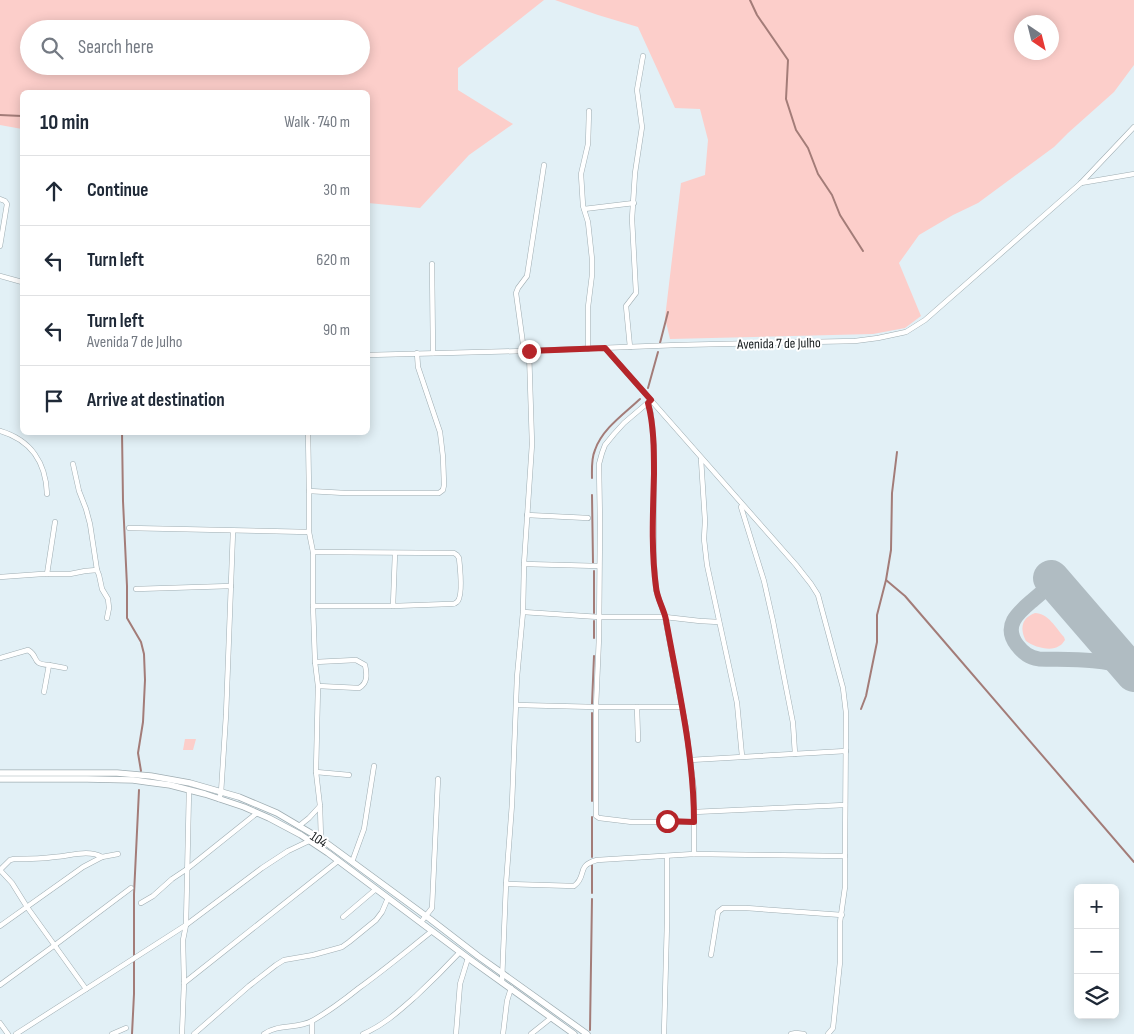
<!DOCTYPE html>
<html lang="en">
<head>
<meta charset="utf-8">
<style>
  body { margin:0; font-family:"Sofia Sans Condensed",sans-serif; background:#f6f6f7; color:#1f2937 }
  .controls { position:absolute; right:15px; bottom:15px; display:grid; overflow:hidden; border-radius:8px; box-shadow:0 2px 12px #0003 }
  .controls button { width:45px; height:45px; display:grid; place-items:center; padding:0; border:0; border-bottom:1px solid #e0e1e3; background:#fff; color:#1f2937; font:25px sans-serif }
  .compass { position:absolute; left:1014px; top:15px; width:45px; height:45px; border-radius:50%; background:#fff; box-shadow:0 2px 12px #0003; rotate:145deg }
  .stop { position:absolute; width:15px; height:15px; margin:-11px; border:4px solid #b5252a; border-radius:50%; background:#fff }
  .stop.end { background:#b5252a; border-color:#fff; box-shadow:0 1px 5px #0008 }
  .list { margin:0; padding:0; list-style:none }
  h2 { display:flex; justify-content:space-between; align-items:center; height:65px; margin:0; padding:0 20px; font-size:21px }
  h2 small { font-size:16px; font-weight:400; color:#747a83 }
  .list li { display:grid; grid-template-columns:32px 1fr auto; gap:15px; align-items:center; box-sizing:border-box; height:70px; padding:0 20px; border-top:1px solid #e0e1e3 }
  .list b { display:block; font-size:19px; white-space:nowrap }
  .list p { margin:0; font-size:16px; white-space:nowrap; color:#747a83 }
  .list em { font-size:16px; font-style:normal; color:#747a83 }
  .icon { flex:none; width:28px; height:28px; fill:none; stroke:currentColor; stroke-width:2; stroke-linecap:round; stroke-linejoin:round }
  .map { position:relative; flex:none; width:1134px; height:1034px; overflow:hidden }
  .search { position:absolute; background:#fff; box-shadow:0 2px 12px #0003; left:20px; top:20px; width:350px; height:55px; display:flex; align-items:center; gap:12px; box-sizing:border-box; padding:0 18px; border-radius:28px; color:#747a83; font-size:19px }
  .panel { position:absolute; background:#fff; box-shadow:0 2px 12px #0003; left:20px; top:90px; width:350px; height:345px; border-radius:8px }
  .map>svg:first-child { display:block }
</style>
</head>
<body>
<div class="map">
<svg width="1134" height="1034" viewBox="0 0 1134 1034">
  <rect width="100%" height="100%" fill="#e2f0f6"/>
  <g fill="#fcceca" fill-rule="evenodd">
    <path d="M0 0H544L458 68V90L513 124 469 155 420 208 368 203V92H22V129L0 125ZM29 29H361V66H29Z"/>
    <path d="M555 0H1134V65L1114 92 1068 133 1054 147 978 203 953 215 919 235 899 263 921 316 905 328 873 334 670 339 665 318 681 183 705 175 708 140 700 109 675 108 638 27 598 15ZM1022 22H1052V52H1022Z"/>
    <path d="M1035 613C1048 613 1056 628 1064 637L1065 640C1063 642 1062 645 1059 646 1051 652 1034 647 1026 641 1020 629 1021 618 1035 613Z"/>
    <path d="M185 739H196L193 750H183Z"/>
  </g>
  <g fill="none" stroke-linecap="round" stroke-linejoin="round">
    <g stroke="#a37c78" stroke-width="2">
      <path d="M750 0 757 15 788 60 786 99 796 130 808 148 818 174 832 195 840 215 863 251"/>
      <path d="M0 115 22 116"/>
      <path d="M660 343 668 312"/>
      <path d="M648 388 658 352"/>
      <path d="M122 432 123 501 127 586V618L141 642 144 654 145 680 143 722 138 753 141 771"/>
      <path d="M592 478C592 469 591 459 595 450 602 429 624 414 640 399"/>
      <path d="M592 495 593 563"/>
      <path d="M594 571V613"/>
      <path d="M886 580 905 596 1134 862"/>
      <path d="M594 621V638"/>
      <path d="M592 704 594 656"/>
      <path d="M861 709 866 696 877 642V615L886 580 891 550 892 493 897 452"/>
      <path d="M592 801V713"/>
      <path d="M592 817V857"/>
      <path d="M592 893V865"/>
      <path d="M590 1030 592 899"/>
      <path d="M132 1034 134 994V894L139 790"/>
    </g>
    <path stroke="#b0bcc2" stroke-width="15" d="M1054 582C1047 588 1040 594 1033 600 1019 612 1002 625 1017 645 1024 654 1029 657 1039 659 1069 660 1100 658 1128 668"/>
    <path stroke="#b0bcc2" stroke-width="36" d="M1051 578 1134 674"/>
    <defs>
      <g id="minor">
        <path d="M1081 183 1134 174"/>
        <path d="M0 199 5 201 7 204 0 246"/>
        <path d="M584 209 634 203"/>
        <path d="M432 264 433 353"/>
        <path d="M0 276 22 282"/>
        <path d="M630 347 626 306 636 293 632 219 635 173 642 127 637 90 643 56"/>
        <path d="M588 349V307L592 275V259L588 222 583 206 581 174 588 144 589 111"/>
        <path d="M524 351 516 293 518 288 527 276 544 165"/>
        <path d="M368 355 524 351 677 345 855 341 878 338 906 332 925 320 1081 183 1134 127"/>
        <path d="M651 400 624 423 614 434 605 445 602 453 599 464 600 524 599 637 596 707V816L599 818 632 822H694"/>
        <path d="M648 403 651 414 654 448V563L656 590 665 617 686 728 694 790V854"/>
        <path d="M0 431C31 440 46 463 47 494"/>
        <path d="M701 459 705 521 704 539 707 565 737 703 742 756"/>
        <path d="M73 464 79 491 86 509 90 524 97 570"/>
        <path d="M309 491 345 493H439L443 490 444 485 443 457 440 432 418 367 417 353"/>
        <path d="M741 507 764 581 773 621 793 723 795 754"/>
        <path d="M527 515 588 518"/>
        <path d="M129 528 309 532V491L308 432"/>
        <path d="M309 532 313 552V606L315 662 318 686 316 772 320 806 321 839 316 845"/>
        <path d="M524 564 599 566"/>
        <path d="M47 574 55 522"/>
        <path d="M0 577 42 574H70L85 571 97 570 99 575 102 589 108 599 109 608 107 618"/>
        <path d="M136 589 231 586"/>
        <path d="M313 606H393L449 604C453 604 454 605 457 602 463 597 460 567 459 558L457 555 454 553 313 552"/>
        <path d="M393 606 395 553"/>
        <path d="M523 612 599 617H665L700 621 719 622"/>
        <path d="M0 658 28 650C40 657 30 664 49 665L44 692"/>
        <path d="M315 662 356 660 365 665C367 674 368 683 359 688L318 686"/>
        <path d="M49 665 65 668"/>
        <path d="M517 705 596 707H682"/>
        <path d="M637 707 638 740"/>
        <path d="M690 760 846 751"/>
        <path d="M316 772 349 775"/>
        <path d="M219 799 221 793 226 715 233 531"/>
        <path d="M694 812 845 805"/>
        <path d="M299 826 309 818 320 806"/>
        <path d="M352 862 364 829 374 766"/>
        <path d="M0 870 12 883 27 907 86 989"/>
        <path d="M0 870 10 860 14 859C27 859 41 859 54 857 70 856 88 849 102 857"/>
        <path d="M506 884 574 886C588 876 575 866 597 860L694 854 845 856 846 713 843 688 818 595 811 584 796 565 605 348"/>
        <path d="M141 903 153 896 172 879 187 869 257 813"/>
        <path d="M343 917 376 889"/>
        <path d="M421 922 432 908 438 779"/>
        <path d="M0 926 83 867 102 857 118 854"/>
        <path d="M711 955 718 912 723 908H746L842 915"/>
        <path d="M502 981 506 884 512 804 517 677 523 612 524 564 532 444 529 351"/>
        <path d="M184 983 338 861"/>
        <path d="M0 985 55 945 131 888"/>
        <path d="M312 1021V1034"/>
        <path d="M0 1023 8 1034"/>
        <path d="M16 1034 186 925 262 868 288 851 309 841"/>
        <path d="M112 1034 126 1028"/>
        <path d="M182 1034 184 983 183 940 186 925 189 790"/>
        <path d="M194 1034 249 986 276 965 284 960 313 955 342 947 349 942 376 920 382 912 388 898"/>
        <path d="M264 1034C277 1024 297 1029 312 1021 328 1012 344 1000 359 988 384 970 408 950 432 931"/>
        <path d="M363 1034C384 1025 399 1011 416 996 431 982 446 967 460 952"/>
        <path d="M456 1034 460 984 468 958"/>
        <path d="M503 1034 507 1001 511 988"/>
        <path d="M531 1034 551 1018"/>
        <path d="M664 1034 667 922V856"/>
        <path d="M791 1034 796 1033 804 1034"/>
        <path d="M828 1034 833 1028 840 962V922L845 887V856"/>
      </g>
      <g id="tertiary">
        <path d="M0 773H117L151 776 190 783 239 797 277 813 321 839 430 919 478 956 587 1034"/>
        <path d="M0 779H87L133 780 147 782 170 785 205 794 244 807 269 818 301 835 328 853 468 958 574 1034"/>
      </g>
    </defs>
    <use href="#minor" stroke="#9fadb2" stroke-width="5.5"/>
    <use href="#tertiary" stroke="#9fadb2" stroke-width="7"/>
    <use href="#minor" stroke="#fff" stroke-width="4.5"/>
    <use href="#tertiary" stroke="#fff" stroke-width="5.5"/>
  </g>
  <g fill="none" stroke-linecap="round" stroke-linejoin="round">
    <path stroke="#b5252a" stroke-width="6" d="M529 351 605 348 651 400 648 403C654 426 654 450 654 474 653 511 651 550 656 587 657 599 664 609 666 620 678 687 694 754 694 822L667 821"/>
  </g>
  <g text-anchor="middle" stroke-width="4" stroke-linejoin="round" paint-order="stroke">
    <g font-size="14" fill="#14191b" stroke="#fff">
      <text transform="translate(779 343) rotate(-1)" y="5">Avenida 7 de Julho</text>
      <text transform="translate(319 839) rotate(34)" y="5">104</text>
    </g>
  </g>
</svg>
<div class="controls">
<button>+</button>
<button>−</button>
<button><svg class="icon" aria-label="layers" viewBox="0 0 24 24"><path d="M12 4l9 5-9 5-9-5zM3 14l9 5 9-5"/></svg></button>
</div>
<svg class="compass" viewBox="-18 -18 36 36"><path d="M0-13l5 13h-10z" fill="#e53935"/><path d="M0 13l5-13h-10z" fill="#747a83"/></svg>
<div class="stop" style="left:667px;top:821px"></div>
<div class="stop end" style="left:529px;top:351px"></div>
<div class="search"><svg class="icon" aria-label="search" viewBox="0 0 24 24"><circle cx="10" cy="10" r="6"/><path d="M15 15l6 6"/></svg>Search here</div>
<section class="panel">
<h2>10 min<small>Walk · 740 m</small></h2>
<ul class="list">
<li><svg class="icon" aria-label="ahead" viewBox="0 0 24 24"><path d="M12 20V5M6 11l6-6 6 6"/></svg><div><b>Continue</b></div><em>30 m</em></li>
<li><svg class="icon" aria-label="left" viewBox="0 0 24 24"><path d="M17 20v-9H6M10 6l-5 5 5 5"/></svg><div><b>Turn left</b></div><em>620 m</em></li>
<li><svg class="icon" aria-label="left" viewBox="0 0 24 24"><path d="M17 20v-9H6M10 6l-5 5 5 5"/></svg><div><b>Turn left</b><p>Avenida 7 de Julho</p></div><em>90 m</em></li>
<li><svg class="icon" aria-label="arrive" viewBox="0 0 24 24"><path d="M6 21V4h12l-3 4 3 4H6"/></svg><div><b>Arrive at destination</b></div></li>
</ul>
</section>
</div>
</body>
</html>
